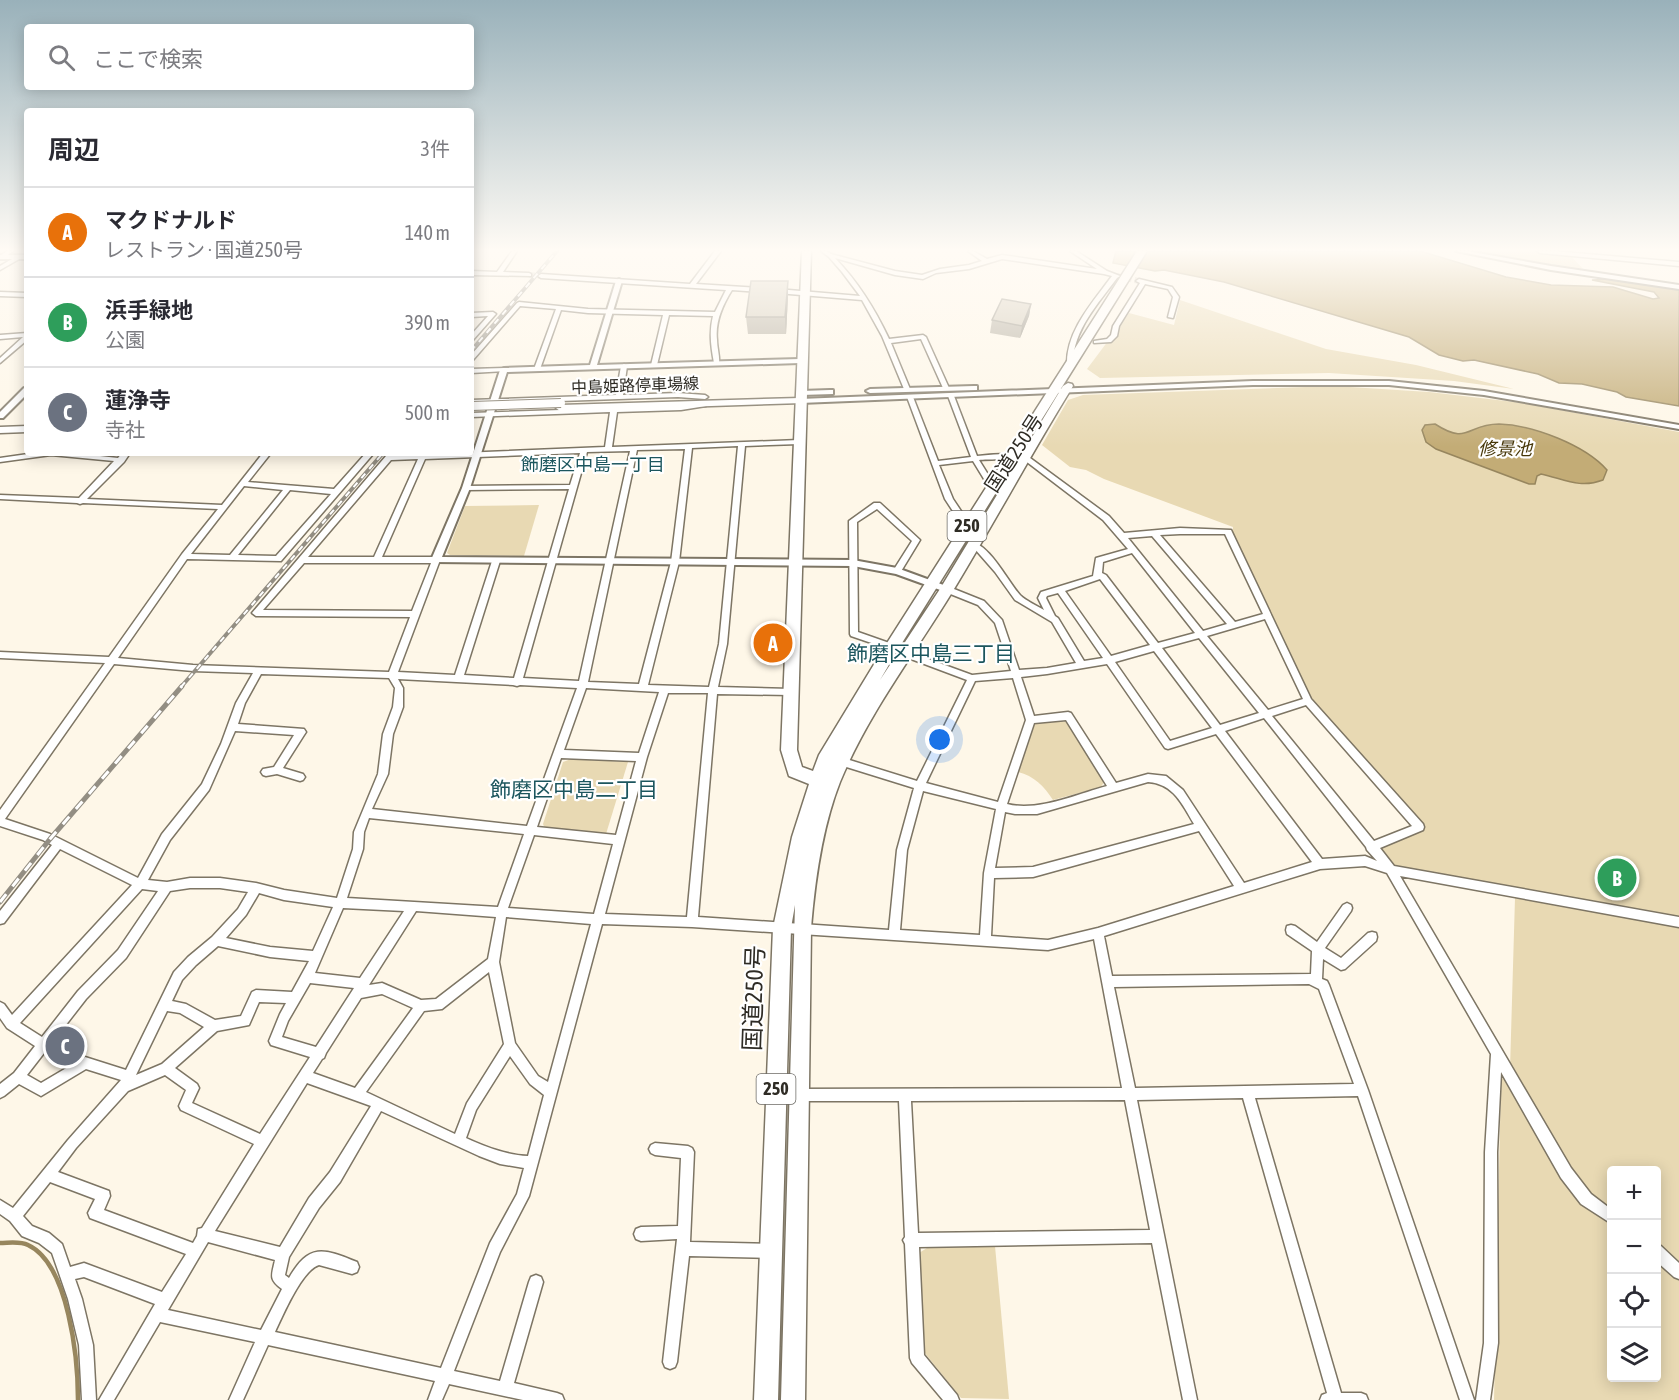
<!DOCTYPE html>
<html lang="ja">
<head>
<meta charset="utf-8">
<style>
  body { margin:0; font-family:"Asap Condensed","Noto Sans JP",sans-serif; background:#f7f7f7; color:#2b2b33 }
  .controls { position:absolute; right:18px; bottom:18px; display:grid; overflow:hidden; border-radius:6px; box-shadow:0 3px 15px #0003 }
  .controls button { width:54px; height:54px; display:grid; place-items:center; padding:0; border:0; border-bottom:2px solid #e1e1e2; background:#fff; color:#2b2b33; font:30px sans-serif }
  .you { position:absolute; left:940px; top:740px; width:21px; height:21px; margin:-15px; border:4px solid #fff; border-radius:50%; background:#1a73e8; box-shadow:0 0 0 9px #1a73e833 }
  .badge { display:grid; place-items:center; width:39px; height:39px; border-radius:50%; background:#0b8043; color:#fff; font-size:20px; font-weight:700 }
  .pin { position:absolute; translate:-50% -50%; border:3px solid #fff; box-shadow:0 2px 6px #0006 }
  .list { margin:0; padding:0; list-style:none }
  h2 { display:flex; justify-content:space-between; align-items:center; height:78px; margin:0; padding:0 24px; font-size:26px }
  h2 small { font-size:20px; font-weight:400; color:#7c7c81 }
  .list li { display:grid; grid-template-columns:39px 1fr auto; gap:18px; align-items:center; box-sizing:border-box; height:90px; padding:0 24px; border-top:2px solid #e1e1e2 }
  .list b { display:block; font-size:22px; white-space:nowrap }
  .list p { margin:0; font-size:20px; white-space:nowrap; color:#7c7c81 }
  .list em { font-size:20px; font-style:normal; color:#7c7c81 }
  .icon { flex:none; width:33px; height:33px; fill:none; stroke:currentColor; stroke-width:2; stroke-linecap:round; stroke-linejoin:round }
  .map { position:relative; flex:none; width:1679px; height:1400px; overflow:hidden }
  .search { position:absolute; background:#fff; box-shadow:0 3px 15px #0003; left:24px; top:24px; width:450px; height:66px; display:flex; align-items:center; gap:15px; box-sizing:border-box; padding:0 21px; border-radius:6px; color:#7c7c81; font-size:22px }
  .panel { position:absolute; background:#fff; box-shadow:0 3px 15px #0003; left:24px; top:108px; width:450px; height:348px; border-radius:6px }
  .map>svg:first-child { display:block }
</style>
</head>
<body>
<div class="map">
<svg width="1679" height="1400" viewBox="0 0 1679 1400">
  <rect width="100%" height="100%" fill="#fef7e8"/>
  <g fill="#e8d9b3" fill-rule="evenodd">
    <path d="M1477 251H1566L1586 272 1480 254Z"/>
    <path d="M1180 300 1326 349 1416 365 1514 389 1454 381 1329 373 1100 378 1087 369 1129 313 1174 325Z"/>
    <path d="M1334 386 1429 392 1523 403 1679 432V1400H1494L1501 1080 1510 1069 1515 898 1574 909 1568 897 1392 866 1379 848 1424 828 1310 697 1232 535 1233 527 1104 479 1086 470 1070 467 1042 445 1068 400 1083 395ZM1612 1170H1656V1378H1612Z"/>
    <path d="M539 505 524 556 450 555 447 553 465 506Z"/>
    <path d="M1050 720 1068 722 1104 782 1101 787 1053 800C1044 786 1034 776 1018 772L1034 724Z"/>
    <path d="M571 759 628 762 606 834 545 829 543 824 563 762Z"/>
    <path d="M995 1246 1009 1399 961 1398 924 1352 919 1253 927 1248Z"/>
  </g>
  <g fill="#c3ac76" stroke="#97865e" stroke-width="1.5">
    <path d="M1116 251H1420L1506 277 1551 285 1613 287 1653 299 1659 298 1654 292 1592 280 1611 279 1679 289V406L1626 397 1617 392 1582 384 1559 383 1538 374 1474 360 1463 361 1439 355 1409 337 1224 282 1164 270 1155 271 1113 263Z"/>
    <path d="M1435 424C1469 446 1466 424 1499 424 1533 425 1585 445 1607 470L1603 480C1580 489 1564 479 1541 474L1537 476 1535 484H1529L1436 449 1426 442 1422 430 1425 425Z"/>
  </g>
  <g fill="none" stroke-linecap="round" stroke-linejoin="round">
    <path stroke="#97865e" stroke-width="4.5" d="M0 1243C9 1243 20 1241 28 1245 69 1264 78 1360 78 1400"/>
    <g stroke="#d5cec1" stroke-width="6" stroke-dasharray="6 3" stroke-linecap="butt">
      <path d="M529 275 541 276"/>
      <path d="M1117 276 1139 281"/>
    </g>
    <defs>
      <g id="minor">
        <path d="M7 251H13L4 258H0V256Z"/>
        <path d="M512 251H517L503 272 529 273 531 274V276L471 275V271L497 272Z"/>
        <path d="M715 251H721L696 284 760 288 763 290 760 292 732 290C722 306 715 322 717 340 717 348 720 357 719 364L714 363C711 347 709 332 713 316L669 315 657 365 654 367 651 365 663 315 588 313 561 310 540 369 535 370 534 369 556 309 520 306 473 360 471 361V355L517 303 519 302 588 309 715 312 726 290 541 278 538 276 541 274 690 284Z"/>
        <path d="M821 251H826L831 254 895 271 922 275 940 269 969 265 982 261 968 251H973L987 259 1002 255 1097 269 1070 251H1076L1107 271 1120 276 1117 278C1098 304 1072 331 1073 365L1070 367 1067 365C1066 331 1093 302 1112 276L1104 274 1002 259 969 269 936 273 923 279 895 275 835 258C858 282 875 309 889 339L923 335 926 337 949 388 946 390 943 388 921 339 891 343 910 389 907 391 904 389 882 336 862 300 777 293 774 291 777 289 860 296 842 272 829 257Z"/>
        <path d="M1537 251H1553L1679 262V266L1540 253Z"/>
        <path d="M19 255 22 257 21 258 0 270V266Z"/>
        <path d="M1139 279 1172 287 1179 297 1173 318 1168 317 1173 297 1168 289 1145 284 1119 326 1117 336 1111 342 1094 343V341L1107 339 1111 335 1113 326 1140 283 1136 281Z"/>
        <path d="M0 292 27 293V297L0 296Z"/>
        <path d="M493 312 496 314 495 315 473 340 471 341V335L488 316 471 317V313Z"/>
        <path d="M27 333V340L0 363V358L23 337 0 339V335Z"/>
        <path d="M624 364 627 366 623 395 678 393 705 395 708 397 705 399 678 397 471 404V400L616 395 621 366Z"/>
        <path d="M504 368 507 370 506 371 471 373V369Z"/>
        <path d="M951 394 954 396 977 456C990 455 1004 452 1015 457 1009 460 988 459 979 460L989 476 997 484 993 486 984 479 973 461 939 465 953 499 971 526 967 529 964 528 945 499 907 397 910 395 913 397 938 461 971 457 948 396Z"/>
        <path d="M704 403 707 405 706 406 681 410 617 412 612 447 799 440 802 442 799 444 745 446 727 644 718 687 791 689 794 690 795 692 794 694 791 695 717 694 698 917 889 930 897 850 914 788 840 765 838 762 840 759 843 758 917 781 967 680 903 656 902 654 903 652H909L972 675 1011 671 995 623 978 605 943 591 942 589 943 587H949L984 601 1002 620 1019 670 1047 668 1076 663 1052 622 1015 600 995 572 974 548 968 544 969 542C988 541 1008 582 1020 595 1026 601 1036 605 1044 610L1038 598 1041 592 1093 576 1096 558 1128 549 1103 520 1023 459 1022 457 1026 455 1109 516 1124 533 1180 528 1231 530 1311 699 1423 824 1424 827 1423 830 1380 848 1394 866 1679 917V927L1400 876 1571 1168 1591 1194 1612 1210V1224L1581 1204 1561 1178 1501 1072 1497 1152 1498 1343 1490 1400H1476L1484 1343 1485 1152 1491 1054 1387 873 1365 866 1320 869 1104 936 1112 976 1311 974 1312 951 1287 934 1286 930 1287 926 1291 925 1295 926 1317 942 1343 905 1347 903 1351 905 1352 908 1351 911 1325 948 1341 958 1368 933 1372 932 1376 933 1377 937 1376 941 1345 969 1341 970 1323 959 1322 979 1327 981 1329 985 1368 1090 1474 1400H1460L1358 1096 1255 1098 1341 1393H1361L1366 1395 1368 1400H1320L1322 1395 1327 1393 1243 1098 1137 1100 1197 1400H1183L1152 1243 919 1247 924 1355 957 1395 959 1400H943L912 1363 910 1358 905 1244 903 1240 905 1237 899 1101H799L795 1099 793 1095 795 1091 799 1089 1122 1088 1094 939 1048 950 692 927 602 924 529 1196 500 1252 454 1371 500 1381 529 1282 531 1277 536 1275 541 1277 543 1282 514 1383 557 1393 562 1395 564 1400H523L449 1384 442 1400H428L435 1381 268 1345 243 1400H229L255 1342 160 1322 114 1400H99L155 1304 84 1277 75 1279 82 1299 93 1345 96 1400H82L79 1345 68 1299 52 1253 39 1243 22 1236 10 1221 0 1214V1200L13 1208 68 1140 121 1080 86 1069 41 1096 19 1084 4 1096 0 1098V1084L14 1073 35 1046 7 1028 0 1018V1002L4 1004 12 1015 132 885 60 849 4 923 0 924V911L52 845 43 840 0 826V810L105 663 0 658V652L109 657 182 554 218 509 83 503 80 504 77 503 0 499V495L79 498 114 461 51 455 0 462V458L35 453H73L118 458 122 453H130L124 462 87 499 222 505 263 453H271L248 482 334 489 366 453H374L281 561 187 559 118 658 193 665 389 672 410 617 256 616 252 613 386 456 605 447 610 412 471 417V413L681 406ZM738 446 719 644 709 687 648 685 679 562 692 448ZM685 449 671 562 639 684 588 682 637 450ZM630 451 579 681 523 678 587 452ZM580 453 570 485 466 486 462 488 466 490 569 489 514 678 464 675 500 561 496 558 492 561 455 675 398 672 440 560 436 557H382L425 459ZM418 459 374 557H308L391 460ZM244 486 283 490 230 555 191 554ZM290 490 331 494 276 556 238 555ZM1180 534H1225L1263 614 1235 622 1160 535ZM1152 536 1227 624 1203 631 1128 538ZM1132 553 1195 633 1158 643 1106 575 1102 573 1103 562ZM304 563H431L412 611 263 610ZM1100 579 1150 645 1111 656 1065 591ZM1058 593 1103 658 1084 661 1058 618 1055 616 1046 598 1047 596ZM1265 619 1303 699 1268 710 1207 636ZM1199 638 1259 713 1220 725 1162 648ZM1154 651 1212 728 1170 741 1115 662ZM114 664 193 671 253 673 236 703 221 744 202 784 162 834 138 878 50 834 5 819ZM1107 664 1165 748 1168 749 1216 734 1312 862 1244 883 1183 790 1166 776 1148 774 1116 783 1071 713 1068 712 1034 716 1021 677 1047 674ZM261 674 389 678 395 688 393 707 383 734 378 774 354 832 353 849 337 898 284 890 256 883 220 878H190L167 882 148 880 170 840 209 790 235 731 294 735 274 767 263 769 261 772 263 775 266 776 277 774 300 781 303 780 305 777 303 774 283 768 304 735 306 732 304 729 238 724 245 703ZM1013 678 1026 720 998 802 926 783 975 681ZM398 679 513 685 517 686 520 685 577 688 527 826 372 809 388 774 393 734 403 707V688ZM586 688 659 692 639 753 564 750ZM668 693H708L687 917 605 914 647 757ZM1306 705 1412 826 1374 841 1272 716ZM1264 718 1366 847 1367 850 1377 861 1365 856 1322 859 1225 731ZM1066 720 1107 786C1077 794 1038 812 1007 804L1034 723ZM561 758 636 761 616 835 537 827ZM1148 782C1174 784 1182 804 1194 824L1033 867 995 868 1005 812 1015 814H1037ZM923 791 996 809 984 873 980 935 900 930 907 850ZM369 818 524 834 498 907 347 898 363 849 364 832ZM1199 831 1234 886 1098 928 1048 940 991 936 994 878 1033 877ZM534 835 613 844 594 914 508 908ZM190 888H220L248 892 238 909 212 937 188 957 174 972 126 1070 85 1057 41 1083 27 1075 86 999 126 958 170 891ZM142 889 158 891 118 950 78 991 42 1037 20 1023ZM259 893 284 900 333 907 313 951 270 947 226 938 246 915ZM343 908 404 911 360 978 315 973ZM416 911 496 917 488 959 436 999 421 1000 382 983 369 985ZM506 917 591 924 548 1082 538 1076 515 1043 499 962ZM218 946 270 957 309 961 292 992 256 990 252 992 241 1016 215 1020 186 1004 172 1001 182 980 196 965ZM489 972 504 1044 467 1103 455 1134 366 1092 424 1011 442 1009ZM310 983 354 988 316 1047 282 1037 288 1021ZM1309 984 1319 989 1354 1084 1135 1088 1114 987ZM382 994 413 1008 355 1088 313 1073 322 1059 324 1058 326 1053 361 998ZM259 1002 286 1003 280 1014 269 1041 271 1045 310 1057 260 1134 192 1103 199 1088 197 1084 175 1068 217 1031 249 1025ZM167 1011 180 1013 204 1027 162 1064 136 1075ZM510 1056 530 1084 544 1095 528 1156C506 1155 486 1147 466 1138L476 1110ZM165 1075 186 1090 179 1106 181 1110 254 1144 202 1228 198 1229 197 1236 193 1243 104 1210 110 1196 109 1191 58 1172 76 1148 128 1091ZM307 1083 371 1106 330 1172 309 1198 280 1247 215 1231ZM1125 1100 1150 1230 918 1233 911 1101ZM381 1111 479 1156 500 1164 524 1168 517 1194 490 1243 441 1368 275 1332C283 1315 302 1270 319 1265L352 1274 357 1272 359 1267 357 1262C323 1248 309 1243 289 1278L285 1275 289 1257 319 1208 340 1182ZM50 1182 95 1199 88 1213 90 1218 186 1254 162 1292 84 1263 70 1267 62 1244 49 1233 32 1226 23 1216ZM208 1242 275 1260C272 1275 268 1279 282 1289L261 1330 168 1310Z"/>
        <path d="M874 503H880L920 540 900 573H894L893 571 912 541 877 509 857 522 858 632 895 645 896 647 895 649 892 650 851 636 850 634 849 521Z"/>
        <path d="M655 1143 688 1146 692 1148 694 1152 690 1242 771 1244 776 1246 778 1251 776 1256 771 1258 689 1256 677 1362 675 1367 670 1369 665 1367 663 1362 677 1239 641 1241 636 1239 634 1234 636 1229 641 1227 678 1226 681 1158 655 1155 651 1153 649 1149 651 1145Z"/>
        <path d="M1656 1245 1661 1246 1679 1263V1279L1674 1277 1656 1261Z"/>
      </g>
      <g id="tertiary">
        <path d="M1456 251H1467L1551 266 1679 285V289L1551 270Z"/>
        <rect x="0" y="255" width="27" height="4"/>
        <path d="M619 279 622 281 597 365 800 359 804 361 800 363 507 372 470 488 442 557 853 560 897 568 949 587 951 589 949 591H943L896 574 853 566 433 562 431 560 462 488 500 370 504 368 590 365 616 281Z"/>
        <path d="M1253 381H1389L1484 391 1679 425V429L1484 395 1389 385H1253L800 403 796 401 800 399Z"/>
        <path d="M974 386H977V390L870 393 866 391 870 389Z"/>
        <path d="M24 388H27V394L3 418H0V412Z"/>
        <path d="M830 390H833V394L801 395 797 393 801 391Z"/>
      </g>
      <g id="secondary">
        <path d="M800 398 804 401 803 403 560 411 556 408 560 405Z"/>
        <path d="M27 426V432L0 433V427Z"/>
      </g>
      <path id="trunk" d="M802 251H811L797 750 802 767 813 771 819 755 887 643 1137 251H1147L897 651 880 680 940 589 1063 386 1068 383 1072 384 1073 386C1031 454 993 525 951 594 913 656 868 714 840 782 822 828 815 880 811 929L805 1400H781L795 905 791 928 778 1400H754L773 928 792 837 809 784 789 776 781 750Z"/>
    </defs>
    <use href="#minor" stroke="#7d7564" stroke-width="3"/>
    <use href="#tertiary" stroke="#7d7564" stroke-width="4"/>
    <use href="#secondary" stroke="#7d7564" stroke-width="3"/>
    <use href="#trunk" stroke="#7d7564" stroke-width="3"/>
    <use href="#minor" fill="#fff" fill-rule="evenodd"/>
    <use href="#tertiary" fill="#fff" fill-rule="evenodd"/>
    <use href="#secondary" fill="#fff" fill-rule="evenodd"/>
    <use href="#trunk" fill="#fff" fill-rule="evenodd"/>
    <defs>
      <g id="rail-far1">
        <path d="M471 351 557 251"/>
        <path d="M181 687 383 453"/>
      </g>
      <path id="rail" d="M0 902 50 839 182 686"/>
    </defs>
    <use href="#rail-far1" stroke="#938e83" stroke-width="4"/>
    <use href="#rail" stroke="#938e83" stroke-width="5"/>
    <use href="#rail-far1" stroke="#fff" stroke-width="2" stroke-dasharray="6" stroke-linecap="butt"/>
    <use href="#rail" stroke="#fff" stroke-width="3" stroke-dasharray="10" stroke-linecap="butt"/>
    <defs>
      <path id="secondary-bridge" d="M471 406 561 403"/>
    </defs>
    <use href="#secondary-bridge" stroke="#7d7564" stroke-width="10" stroke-linecap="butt"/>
    <use href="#secondary-bridge" stroke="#fff" stroke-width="8"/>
  </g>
  <g fill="#b1aa9b">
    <path d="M788 281V297L786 334H748L746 317Z"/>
    <path d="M1031 304 1029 316 1020 338 990 333 992 320Z"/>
  </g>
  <g fill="#908b7e">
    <path d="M788 281V297L786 334 785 317Z"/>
    <path d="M1031 304 1029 316 1020 338 1022 326Z"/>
  </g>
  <g fill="#cec6b4" stroke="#908b7e" stroke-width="1.5">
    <path d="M751 281H788L785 317H746Z"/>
    <path d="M1002 299 1031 304 1022 326 992 320Z"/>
  </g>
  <linearGradient id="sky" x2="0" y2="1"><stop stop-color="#99b1ba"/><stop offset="0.56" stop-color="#fffbf5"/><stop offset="1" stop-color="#fffbf5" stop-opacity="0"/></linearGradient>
  <rect width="1679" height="447" fill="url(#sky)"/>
  <g text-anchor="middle" stroke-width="4.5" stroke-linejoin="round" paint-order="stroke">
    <g font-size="16" fill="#2f2c25" stroke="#fff">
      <text transform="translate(635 385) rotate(-2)" y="6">中島姫路停車場線</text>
    </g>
    <g font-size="18" font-style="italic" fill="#473709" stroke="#fff">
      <text x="1505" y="455">修景池</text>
    </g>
    <g font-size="18" fill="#1c565e" stroke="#fff">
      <text x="593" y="471">飾磨区中島一丁目</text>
    </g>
    <g fill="#fff" stroke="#6d6b66" stroke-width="1.5">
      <rect x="947.5" y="511" width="39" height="30" rx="4.5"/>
      <rect x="756.5" y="1074" width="39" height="30" rx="4.5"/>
    </g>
    <g font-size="18" font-weight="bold" fill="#2f2c25">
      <text x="967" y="532">250</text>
      <text x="776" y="1095">250</text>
    </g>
    <g font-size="20" fill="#2f2c25" stroke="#fff">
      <text transform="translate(1014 453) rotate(-57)" y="7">国道250号</text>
    </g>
    <g font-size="21" fill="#1c565e" stroke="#fff">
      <text x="931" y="661">飾磨区中島三丁目</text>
      <text x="574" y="797">飾磨区中島二丁目</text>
    </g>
    <g font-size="24" fill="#2f2c25" stroke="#fff">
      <text transform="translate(754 998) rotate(-88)" y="8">国道250号</text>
    </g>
  </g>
</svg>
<div class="controls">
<button>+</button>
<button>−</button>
<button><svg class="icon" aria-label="locate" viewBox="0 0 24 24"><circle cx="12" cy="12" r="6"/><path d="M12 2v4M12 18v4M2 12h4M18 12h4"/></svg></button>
<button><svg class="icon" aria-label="layers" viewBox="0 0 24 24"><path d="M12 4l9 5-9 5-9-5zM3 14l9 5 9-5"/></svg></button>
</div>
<div class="you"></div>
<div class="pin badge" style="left:773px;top:643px;background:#e8710a">A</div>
<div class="pin badge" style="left:1617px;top:878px;background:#2e9e5b">B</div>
<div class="pin badge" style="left:65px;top:1046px;background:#6b7280">C</div>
<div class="search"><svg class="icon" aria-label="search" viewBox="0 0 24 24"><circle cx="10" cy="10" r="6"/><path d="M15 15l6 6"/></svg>ここで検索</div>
<section class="panel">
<h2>周辺<small>3件</small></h2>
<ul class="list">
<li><span class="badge" style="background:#e8710a">A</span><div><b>マクドナルド</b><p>レストラン · 国道250号</p></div><em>140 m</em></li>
<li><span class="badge" style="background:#2e9e5b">B</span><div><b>浜手緑地</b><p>公園</p></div><em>390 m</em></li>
<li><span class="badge" style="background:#6b7280">C</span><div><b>蓮浄寺</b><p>寺社</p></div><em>500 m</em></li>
</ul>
</section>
</div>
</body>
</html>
